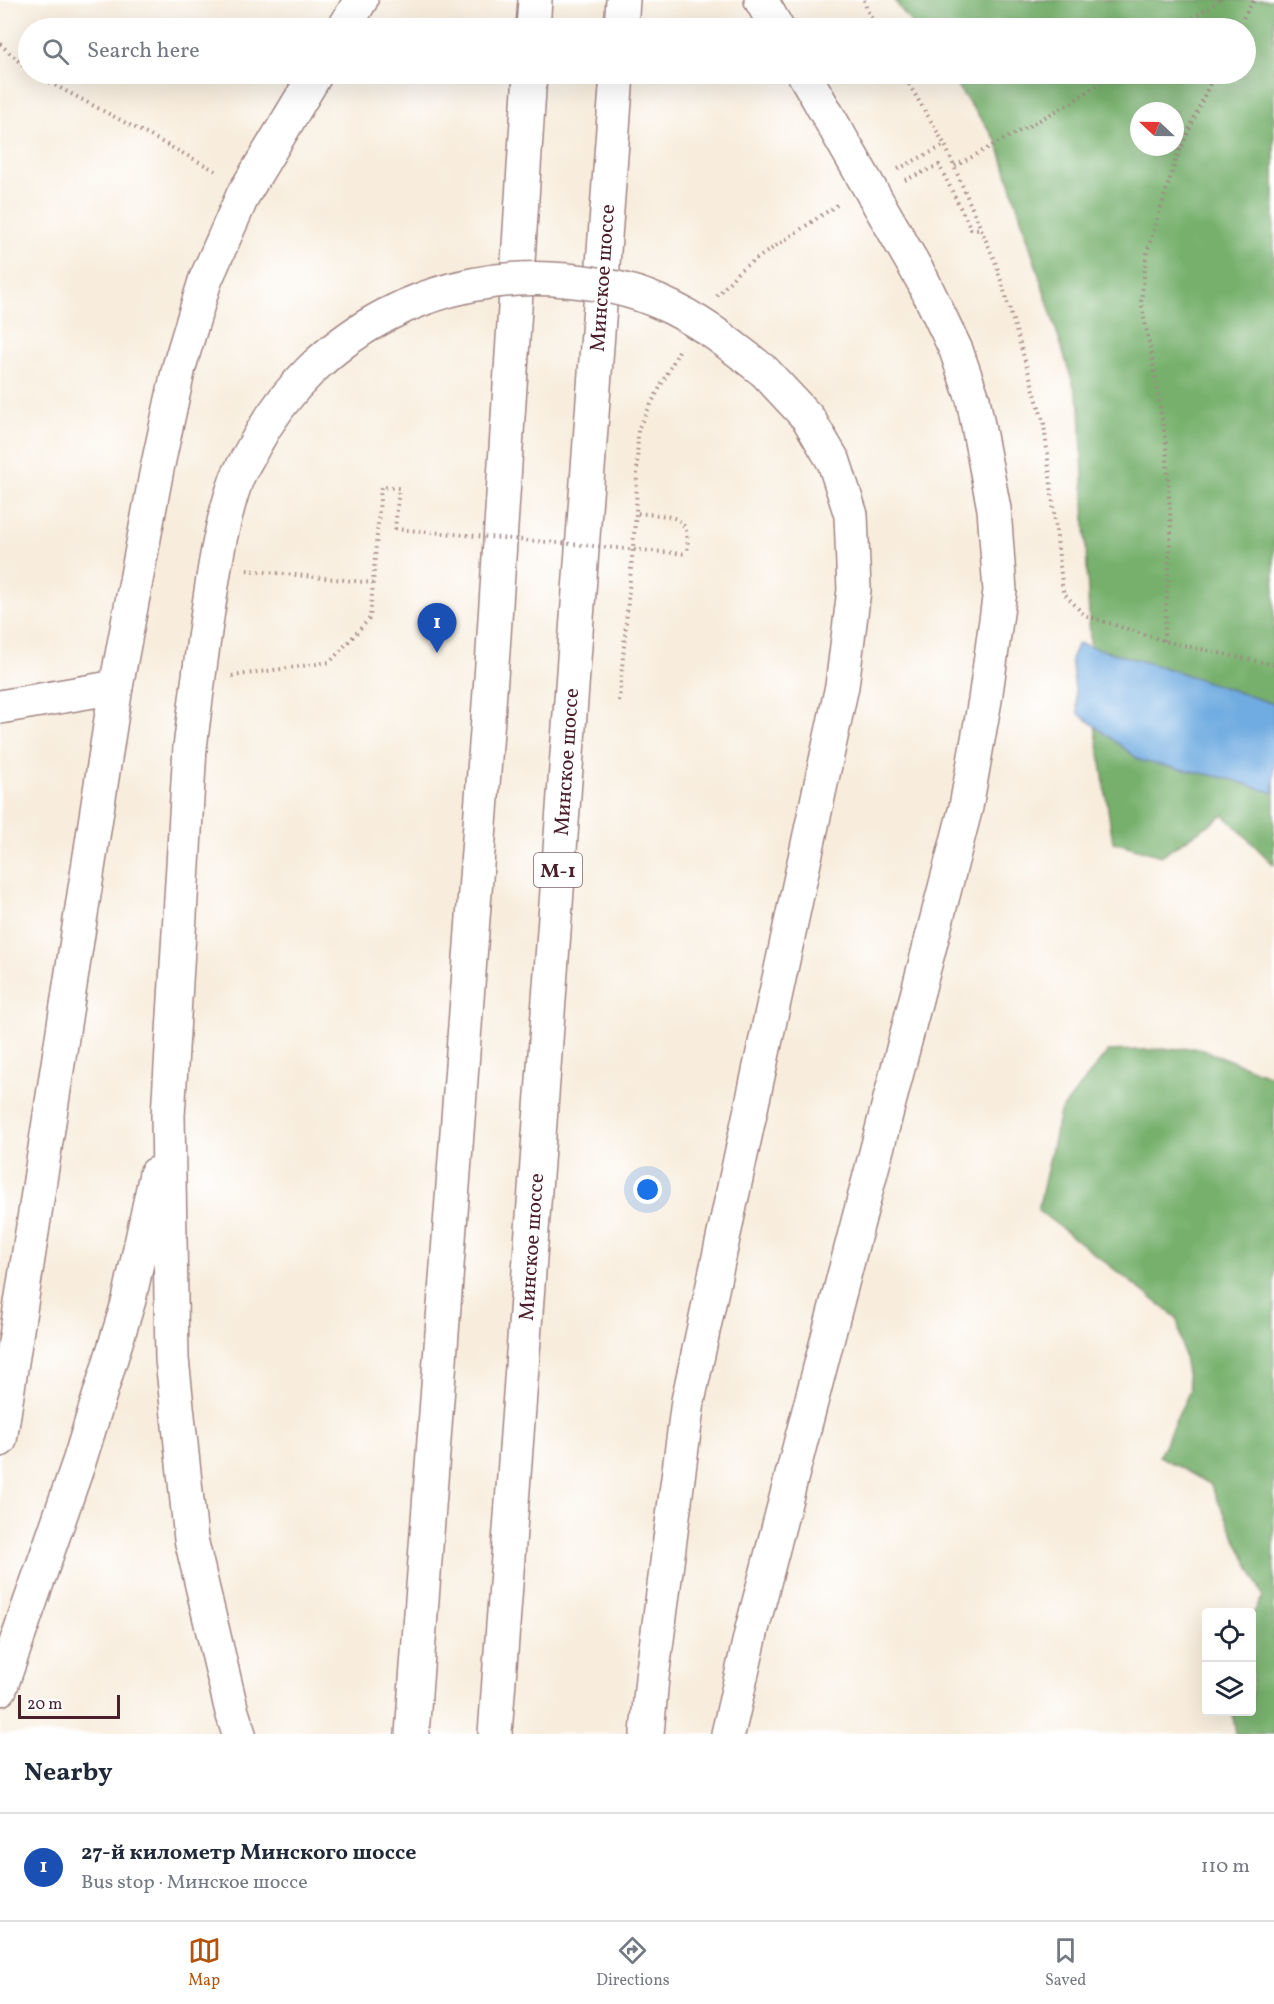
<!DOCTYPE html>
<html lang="en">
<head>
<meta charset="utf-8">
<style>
  body { margin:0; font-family:Vollkorn,serif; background:#f6f6f7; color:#1f2937 }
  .controls { position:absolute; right:18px; bottom:18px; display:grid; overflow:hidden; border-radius:6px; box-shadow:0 6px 24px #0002 }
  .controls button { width:54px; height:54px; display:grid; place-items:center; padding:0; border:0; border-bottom:2px solid #e0e1e3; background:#fff; color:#1f2937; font:30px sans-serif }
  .compass { position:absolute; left:1130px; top:102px; width:54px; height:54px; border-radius:50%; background:#fff; box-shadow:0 6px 24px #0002; rotate:292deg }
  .scale { position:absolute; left:18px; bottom:15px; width:102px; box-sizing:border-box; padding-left:6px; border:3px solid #4a1f2b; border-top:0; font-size:16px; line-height:21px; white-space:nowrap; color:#4a1f2b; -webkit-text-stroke:4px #fff; paint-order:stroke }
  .you { position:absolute; left:648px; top:1190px; width:21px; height:21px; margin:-15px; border:4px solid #fff; border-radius:50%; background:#1a73e8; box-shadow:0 0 0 9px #1a73e833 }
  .badge { display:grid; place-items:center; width:39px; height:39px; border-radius:50%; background:#b45309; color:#fff; font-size:20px; font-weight:700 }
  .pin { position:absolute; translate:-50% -50px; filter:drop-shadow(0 2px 3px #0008) }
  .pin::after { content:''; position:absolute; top:32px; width:21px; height:18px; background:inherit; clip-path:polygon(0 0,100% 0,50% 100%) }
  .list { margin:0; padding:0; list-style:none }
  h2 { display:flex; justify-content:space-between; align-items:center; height:78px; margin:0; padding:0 24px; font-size:26px }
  h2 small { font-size:20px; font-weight:400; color:#747a83 }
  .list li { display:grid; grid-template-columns:39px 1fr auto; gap:18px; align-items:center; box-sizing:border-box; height:108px; padding:0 24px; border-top:2px solid #e0e1e3 }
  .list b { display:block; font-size:22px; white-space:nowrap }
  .list p { margin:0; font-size:20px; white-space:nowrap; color:#747a83 }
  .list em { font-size:20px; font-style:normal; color:#747a83 }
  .icon { flex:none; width:33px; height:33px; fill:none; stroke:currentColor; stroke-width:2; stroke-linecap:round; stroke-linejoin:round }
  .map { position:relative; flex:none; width:1274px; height:1734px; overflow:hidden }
  .search { position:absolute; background:#fff; box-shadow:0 6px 24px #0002; left:18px; right:18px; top:18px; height:66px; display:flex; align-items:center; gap:15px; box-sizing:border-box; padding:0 21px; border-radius:33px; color:#747a83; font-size:22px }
  .sheet { height:186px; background:#fff }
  nav { display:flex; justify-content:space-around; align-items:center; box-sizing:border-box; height:84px; border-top:2px solid #e0e1e3; background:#fff; font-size:16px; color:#747a83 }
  nav a { display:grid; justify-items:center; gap:3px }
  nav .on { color:#b45309 }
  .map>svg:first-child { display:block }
</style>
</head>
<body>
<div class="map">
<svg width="1274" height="1734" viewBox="0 0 1274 1734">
  <rect width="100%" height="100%" fill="#fff"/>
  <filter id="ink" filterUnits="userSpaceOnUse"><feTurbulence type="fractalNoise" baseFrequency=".0167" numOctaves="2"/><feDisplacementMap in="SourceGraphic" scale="12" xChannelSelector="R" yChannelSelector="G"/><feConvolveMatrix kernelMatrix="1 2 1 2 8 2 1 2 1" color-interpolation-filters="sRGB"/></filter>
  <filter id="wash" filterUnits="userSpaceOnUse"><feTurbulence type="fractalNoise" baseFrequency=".008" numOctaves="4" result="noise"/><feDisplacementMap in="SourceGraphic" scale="24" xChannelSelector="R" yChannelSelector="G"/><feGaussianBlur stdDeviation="1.35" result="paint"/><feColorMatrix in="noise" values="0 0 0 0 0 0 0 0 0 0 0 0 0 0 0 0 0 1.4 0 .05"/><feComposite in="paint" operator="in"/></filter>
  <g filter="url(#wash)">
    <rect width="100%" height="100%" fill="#f8eddd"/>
    <g fill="#77b06d" stroke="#60684c" stroke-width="1.5" fill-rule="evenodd">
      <path d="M894 0H1274V865L1224 815 1161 856 1113 842 1093 711 1080 406 997 141 948 74H1246V28H915ZM1139 111H1175V147H1139Z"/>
      <path d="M1198 1048 1274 1077V1734H1236L1232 1712H1252V1616L1263 1596 1210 1484 1159 1456 1190 1390 1177 1318 1038 1210 1060 1112 1108 1051Z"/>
    </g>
    <path fill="#6face1" stroke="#5c6686" stroke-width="1.5" d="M1078 643 1166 668 1274 704V793L1230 779 1141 761 1078 713 1071 659Z"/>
  </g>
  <g filter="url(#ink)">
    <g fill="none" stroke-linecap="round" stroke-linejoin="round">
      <defs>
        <path id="minor" d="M0 707 116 687"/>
        <g id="major">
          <path d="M761 0 777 28"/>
          <path d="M344 28 361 0"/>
          <path d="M190 748 168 1116 172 1359 191 1539 232 1712 239 1734"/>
          <path d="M0 1440 116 687 157 469 179 367 205 281 243 195 316 74"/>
          <path d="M0 1689 79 1462 129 1300 156 1174"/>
          <path d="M647 1734 652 1678 688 1401 842 686 854 590 851 515 834 462 808 418 765 372"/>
          <path d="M728 1734 752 1629 966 807 985 700 1000 591 994 509 973 399 956 350 923 281 804 74"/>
        </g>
        <g id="highway">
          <path d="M533 28 535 0"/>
          <path d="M621 28 623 0"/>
          <path d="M412 1734 493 651 530 74"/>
          <path d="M495 1734 617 74"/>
        </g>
      </defs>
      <use href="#minor" stroke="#a18684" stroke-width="36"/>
      <use href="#major" stroke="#a18684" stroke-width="36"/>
      <use href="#highway" stroke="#a18684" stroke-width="36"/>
      <g stroke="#a18684" stroke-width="4" stroke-dasharray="1.5 4.5" stroke-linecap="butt">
        <path d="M864 0 867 10 877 28"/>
        <path d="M1178 28 1220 0"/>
        <path d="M1237 28 1254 0"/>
        <path d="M0 44 28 70"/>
        <path d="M34 74 218 172"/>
        <path d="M903 74 945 145 996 264 1044 424 1063 592 1084 615 1164 641 1274 665"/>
        <path d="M955 166 1071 103 1113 74"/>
        <path d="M898 169 945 145"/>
        <path d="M905 180 939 165 971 229H982"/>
        <path d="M717 296 740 270 840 203"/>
        <path d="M679 351 638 429 636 513C669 517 692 511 687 554"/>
        <path d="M247 570 373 583"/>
        <path d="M1164 641 1171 530 1166 443 1151 352 1141 302 1147 252 1176 159 1214 74"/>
        <path d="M232 676 330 662 370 618 381 487 399 488 395 529"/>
        <path d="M619 701 636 513"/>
      </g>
      <use href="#minor" stroke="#fff" stroke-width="33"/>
      <use href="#major" stroke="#fff" stroke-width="33"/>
      <use href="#highway" stroke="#fff" stroke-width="33"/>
      <defs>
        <path id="major-bridge" d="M190 748C196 698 202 648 210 598 216 557 223 517 237 478 242 467 249 456 254 446 315 332 438 268 566 280 597 283 630 289 659 302 699 319 731 345 765 372"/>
      </defs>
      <use href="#major-bridge" stroke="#a18684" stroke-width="36" stroke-linecap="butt"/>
      <path stroke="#a18684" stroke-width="4" stroke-dasharray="1.5 4.5" stroke-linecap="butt" d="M395 529 687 554"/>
      <use href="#major-bridge" stroke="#fff" stroke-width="33"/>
    </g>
  </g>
  <g text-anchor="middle" stroke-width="6" stroke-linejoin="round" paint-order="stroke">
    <rect fill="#fff" stroke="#80626b" stroke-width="1.5" x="534" y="853" width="48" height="34" rx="4.5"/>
    <g font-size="20" font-weight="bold" fill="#4a1f2b">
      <text x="558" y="877">М-1</text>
    </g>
    <g font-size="21" fill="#4a1f2b" stroke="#fff">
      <text transform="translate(602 278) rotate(-86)" y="7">Минское шоссе</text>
      <text transform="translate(566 762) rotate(-86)" y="7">Минское шоссе</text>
      <text transform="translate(531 1247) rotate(-86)" y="7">Минское шоссе</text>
    </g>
  </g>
</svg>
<div class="controls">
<button><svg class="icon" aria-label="locate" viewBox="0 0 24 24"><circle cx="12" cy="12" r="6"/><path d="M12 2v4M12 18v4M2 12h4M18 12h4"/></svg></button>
<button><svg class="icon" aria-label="layers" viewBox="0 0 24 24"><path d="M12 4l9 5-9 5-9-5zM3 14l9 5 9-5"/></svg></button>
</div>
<svg class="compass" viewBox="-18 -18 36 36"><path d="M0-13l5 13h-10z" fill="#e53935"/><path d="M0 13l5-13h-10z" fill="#747a83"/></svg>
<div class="scale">20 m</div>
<div class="you"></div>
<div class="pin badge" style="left:437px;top:653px;background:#1a4fb4">1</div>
<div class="search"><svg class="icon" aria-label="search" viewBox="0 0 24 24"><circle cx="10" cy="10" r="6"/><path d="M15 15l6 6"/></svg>Search here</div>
</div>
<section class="sheet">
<h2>Nearby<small></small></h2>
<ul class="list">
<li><span class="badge" style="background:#1a4fb4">1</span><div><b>27-й километр Минского шоссе</b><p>Bus stop · Минское шоссе</p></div><em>110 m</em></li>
</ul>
</section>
<nav>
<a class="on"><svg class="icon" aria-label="map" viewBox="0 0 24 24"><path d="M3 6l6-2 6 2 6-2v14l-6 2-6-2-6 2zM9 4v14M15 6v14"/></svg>Map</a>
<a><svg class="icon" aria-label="directions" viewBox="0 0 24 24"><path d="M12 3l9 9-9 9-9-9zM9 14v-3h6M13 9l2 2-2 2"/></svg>Directions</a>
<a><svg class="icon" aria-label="saved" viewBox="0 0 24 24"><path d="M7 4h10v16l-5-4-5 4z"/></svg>Saved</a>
</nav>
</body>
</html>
